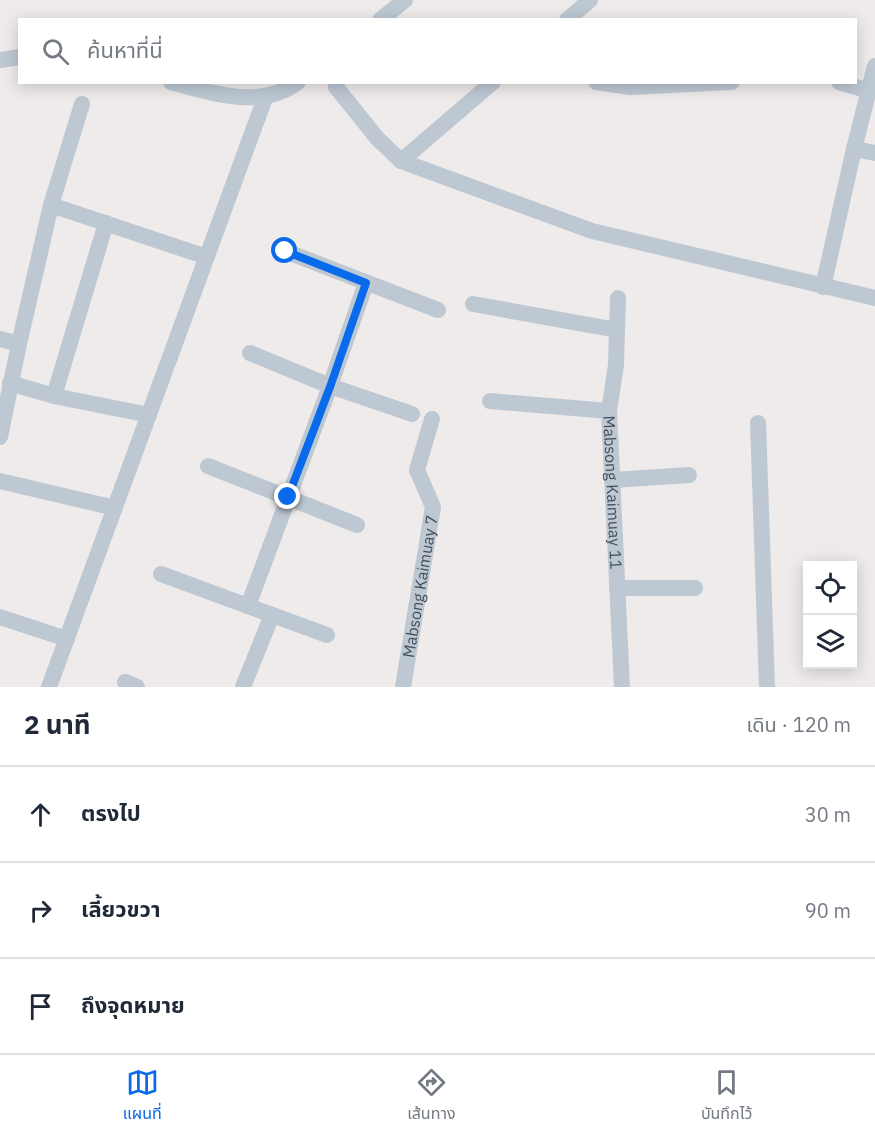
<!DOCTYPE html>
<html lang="th">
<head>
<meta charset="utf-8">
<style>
  body { margin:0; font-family:"IBM Plex Sans","Noto Sans Thai",sans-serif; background:#f6f6f7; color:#1f2937 }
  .controls { position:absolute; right:18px; bottom:18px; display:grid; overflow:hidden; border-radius:0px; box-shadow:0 3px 15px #0003 }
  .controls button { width:54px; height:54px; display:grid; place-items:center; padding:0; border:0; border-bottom:2px solid #e0e1e3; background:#fff; color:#1f2937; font:30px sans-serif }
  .stop { position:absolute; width:18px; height:18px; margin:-14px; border:4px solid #096beb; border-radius:50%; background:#fff }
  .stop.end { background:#096beb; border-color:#fff; box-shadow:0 2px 6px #0008 }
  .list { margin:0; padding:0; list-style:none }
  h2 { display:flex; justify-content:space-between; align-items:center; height:78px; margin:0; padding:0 24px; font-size:26px }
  h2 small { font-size:20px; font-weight:400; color:#747a83 }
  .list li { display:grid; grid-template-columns:39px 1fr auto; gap:18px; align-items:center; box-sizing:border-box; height:96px; padding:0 24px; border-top:2px solid #e0e1e3 }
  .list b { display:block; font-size:22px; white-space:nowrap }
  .list em { font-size:20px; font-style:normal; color:#747a83 }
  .icon { flex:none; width:33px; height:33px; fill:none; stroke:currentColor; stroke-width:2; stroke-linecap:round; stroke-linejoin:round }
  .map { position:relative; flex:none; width:875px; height:687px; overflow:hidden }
  .search { position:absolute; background:#fff; box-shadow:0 3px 15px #0003; left:18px; right:18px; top:18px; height:66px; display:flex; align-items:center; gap:15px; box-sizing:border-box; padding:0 21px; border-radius:0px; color:#747a83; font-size:22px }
  .sheet { height:366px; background:#fff }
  nav { display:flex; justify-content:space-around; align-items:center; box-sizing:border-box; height:84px; border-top:2px solid #e0e1e3; background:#fff; font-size:16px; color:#747a83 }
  nav a { display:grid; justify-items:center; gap:3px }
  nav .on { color:#096beb }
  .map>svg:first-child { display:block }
</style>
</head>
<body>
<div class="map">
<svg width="875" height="687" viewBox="0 0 875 687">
  <rect width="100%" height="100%" fill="#efebeb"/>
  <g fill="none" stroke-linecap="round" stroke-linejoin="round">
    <g stroke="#bdc8d3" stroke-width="16">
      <path d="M380 20 405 0"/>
      <path d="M567 20 590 0"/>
      <path d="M0 60 20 57"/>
      <path d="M171 82C211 93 261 110 298 82"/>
      <path d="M596 82 630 87 732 82"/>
      <path d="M839 82 869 91"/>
      <path d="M336 87 377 138 401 161 592 231 875 298"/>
      <path d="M854 149 875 153"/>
      <path d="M401 161 493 82"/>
      <path d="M51 205 207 257"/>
      <path d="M285 251 438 310"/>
      <path d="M823 287 854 149 875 66"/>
      <path id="s1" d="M618 298 616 365 609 411 622 687"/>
      <path d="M473 304 617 330"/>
      <path d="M0 339 19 344"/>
      <path d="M250 353 330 386 412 414"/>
      <path d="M10 383 54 396 149 415"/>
      <path d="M54 396 106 223"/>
      <path d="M490 401 609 411"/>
      <path d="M758 423 767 687"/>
      <path d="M0 437 19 344 51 205 82 104"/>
      <path d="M208 466 357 525"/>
      <path d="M613 480 689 475"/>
      <path d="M0 481 115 508"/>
      <path d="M161 574 327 635"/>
      <path d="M617 588H695"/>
      <path d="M248 606 330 386 366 283"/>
      <path d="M0 617 67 639"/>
      <path d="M125 682 137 687"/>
      <path d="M49 687 265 98"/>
      <path d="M243 687 272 615"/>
      <path id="s2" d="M403 687 433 507 417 470 432 419"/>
    </g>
  </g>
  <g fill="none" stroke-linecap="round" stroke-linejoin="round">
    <path stroke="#096beb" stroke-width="8" d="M285 251 366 283 330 387 288 497"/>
  </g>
  <g text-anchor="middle" stroke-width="5" stroke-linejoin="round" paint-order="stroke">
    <g font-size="16" fill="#424f5a" stroke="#fff">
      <text dy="6" stroke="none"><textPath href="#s1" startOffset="195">Mabsong Kaimuay 11</textPath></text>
      <text dy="6" stroke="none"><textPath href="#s2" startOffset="102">Mabsong Kaimuay 7</textPath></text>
    </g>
  </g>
</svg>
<div class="controls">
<button><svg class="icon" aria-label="locate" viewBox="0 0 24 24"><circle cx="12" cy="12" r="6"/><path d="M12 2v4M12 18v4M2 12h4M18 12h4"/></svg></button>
<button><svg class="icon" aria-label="layers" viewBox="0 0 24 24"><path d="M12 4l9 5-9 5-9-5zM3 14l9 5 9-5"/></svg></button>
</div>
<div class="stop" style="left:285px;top:251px"></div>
<div class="stop end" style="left:288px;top:497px"></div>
<div class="search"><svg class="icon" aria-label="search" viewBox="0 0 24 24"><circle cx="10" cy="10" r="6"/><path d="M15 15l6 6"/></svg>ค้นหาที่นี่</div>
</div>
<section class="sheet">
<h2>2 นาที<small>เดิน · 120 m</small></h2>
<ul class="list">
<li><svg class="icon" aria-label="ahead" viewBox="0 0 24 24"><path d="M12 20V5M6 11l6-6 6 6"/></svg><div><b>ตรงไป</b></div><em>30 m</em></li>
<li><svg class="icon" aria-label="right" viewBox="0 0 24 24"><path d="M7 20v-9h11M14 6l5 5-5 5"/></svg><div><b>เลี้ยวขวา</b></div><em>90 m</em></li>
<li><svg class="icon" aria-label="arrive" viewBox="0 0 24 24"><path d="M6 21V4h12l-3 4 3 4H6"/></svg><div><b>ถึงจุดหมาย</b></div></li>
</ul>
</section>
<nav>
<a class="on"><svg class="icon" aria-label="map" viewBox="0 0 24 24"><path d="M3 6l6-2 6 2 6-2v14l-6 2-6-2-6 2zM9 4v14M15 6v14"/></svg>แผนที่</a>
<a><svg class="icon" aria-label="directions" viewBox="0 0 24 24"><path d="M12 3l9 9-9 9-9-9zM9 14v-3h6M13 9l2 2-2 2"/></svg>เส้นทาง</a>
<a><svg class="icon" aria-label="saved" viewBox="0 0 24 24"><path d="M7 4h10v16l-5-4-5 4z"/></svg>บันทึกไว้</a>
</nav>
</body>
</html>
